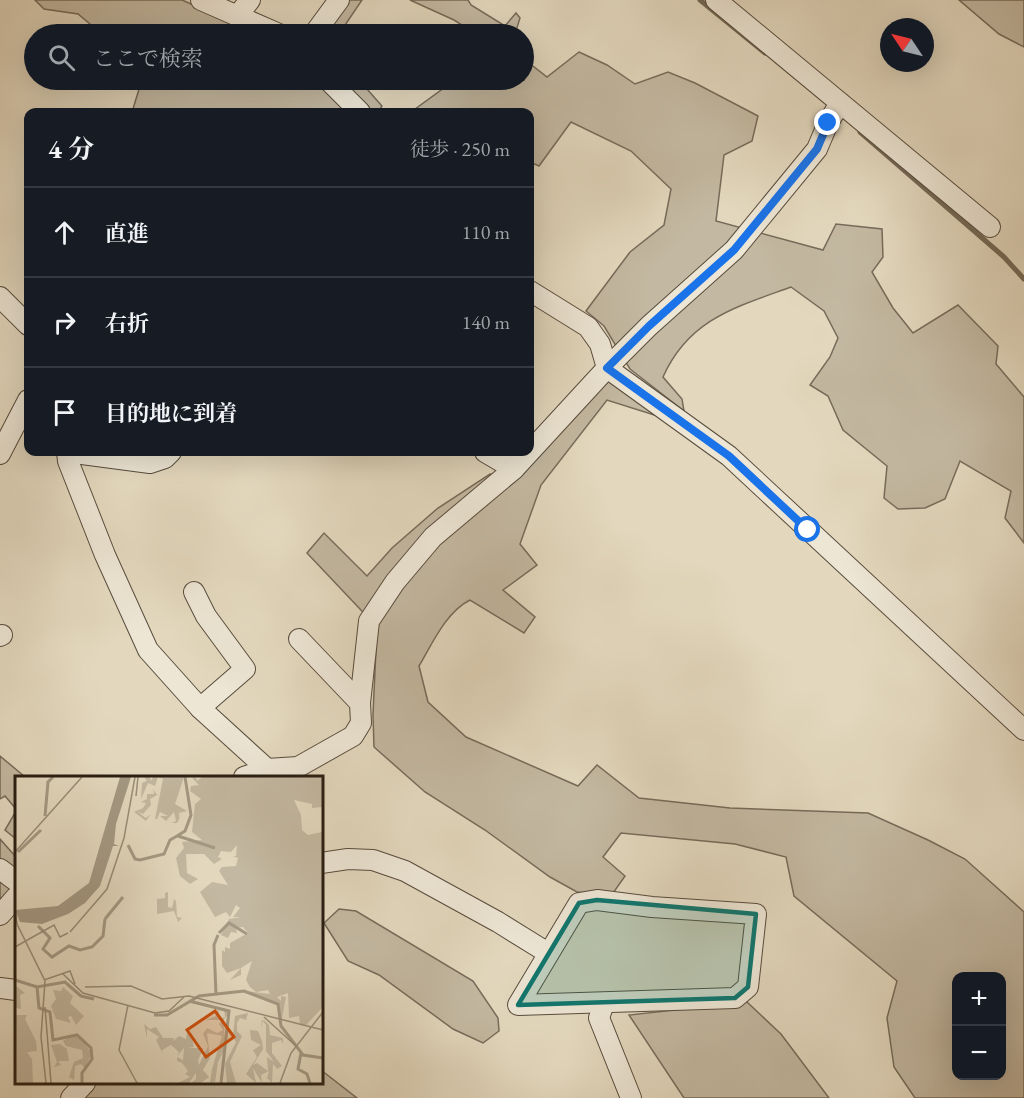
<!DOCTYPE html>
<html lang="ja">
<head>
<meta charset="utf-8">
<style>
  body { margin:0; font-family:"EB Garamond","Noto Serif JP",serif; background:#242831; color:#f1f3f6 }
  .controls { position:absolute; right:18px; bottom:18px; display:grid; overflow:hidden; border-radius:12px; box-shadow:0 6px 24px #0002 }
  .controls button { width:54px; height:54px; display:grid; place-items:center; padding:0; border:0; border-bottom:2px solid #363941; background:#171b24; color:#f1f3f6; font:30px sans-serif }
  .compass { position:absolute; left:880px; top:18px; width:54px; height:54px; border-radius:50%; background:#171b24; box-shadow:0 6px 24px #0002; rotate:305deg }
  .stop { position:absolute; width:18px; height:18px; margin:-14px; border:4px solid #1a73e8; border-radius:50%; background:#fff }
  .stop.end { background:#1a73e8; border-color:#fff; box-shadow:0 2px 6px #0008 }
  .list { margin:0; padding:0; list-style:none }
  h2 { display:flex; justify-content:space-between; align-items:center; height:78px; margin:0; padding:0 24px; font-size:26px }
  h2 small { font-size:20px; font-weight:400; color:#9ea1a6 }
  .list li { display:grid; grid-template-columns:39px 1fr auto; gap:18px; align-items:center; box-sizing:border-box; height:90px; padding:0 24px; border-top:2px solid #363941 }
  .list b { display:block; font-size:22px; white-space:nowrap }
  .list em { font-size:20px; font-style:normal; color:#9ea1a6 }
  .icon { flex:none; width:33px; height:33px; fill:none; stroke:currentColor; stroke-width:2; stroke-linecap:round; stroke-linejoin:round }
  .map { position:relative; flex:none; width:1024px; height:1098px; overflow:hidden }
  .search { position:absolute; background:#171b24; box-shadow:0 6px 24px #0002; left:24px; top:24px; width:510px; height:66px; display:flex; align-items:center; gap:15px; box-sizing:border-box; padding:0 21px; border-radius:33px; color:#9ea1a6; font-size:22px }
  .panel { position:absolute; background:#171b24; box-shadow:0 6px 24px #0002; left:24px; top:108px; width:510px; height:348px; border-radius:12px }
  .map>svg:first-child { display:block }
</style>
</head>
<body>
<div class="map">
<svg width="1024" height="1098" viewBox="0 0 1024 1098">
  <rect width="100%" height="100%" fill="#e3d8be"/>
  <filter id="stains"><feTurbulence type="fractalNoise" baseFrequency=".00333" numOctaves="4"/><feColorMatrix values="0 0 0 0 .2 0 0 0 0 .09 0 0 0 0 .02 0 0 0 .5 -.17"/></filter>
  <radialGradient id="worn" r=".72"><stop offset=".6" stop-color="#630" stop-opacity="0"/><stop offset="1" stop-color="#630" stop-opacity=".3"/></radialGradient>
  <g fill="#c3b8a1" stroke="#766b5a" stroke-width="1.5" fill-rule="evenodd">
    <path d="M35 0H182L260 34H102L78 14 44 9Z"/>
    <path d="M342 0H362L339 34H311Z"/>
    <path d="M410 0H468L471 5 505 26 516 13 520 18 515 34H476L454 20Z"/>
    <path d="M959 0H1024V47L999 34Z"/>
    <path d="M579 52 607 65 635 84 668 72 695 83 758 116 752 141 724 155 716 221 823 250 836 224 882 229 883 257 872 272 893 308 913 333 958 305 998 346 996 364 1024 397V543L1005 518 1011 491 960 461 945 499 925 508 898 509 884 498 887 466 843 430 828 396 810 385 830 357 838 338 824 311 791 287C736 307 689 319 663 377L682 399 684 411 630 369 604 326 586 311 630 252 664 225 671 189 631 151 571 122 539 166 530 162V112H411L455 80H524V59L547 77Z"/>
    <path d="M138 80H359L382 106 378 112H132L140 86Z"/>
    <path d="M609 376 667 419 607 400 541 485 520 544 537 565 503 590 535 617 524 633 470 600C446 612 432 644 419 666L428 702 466 737 578 786 597 765 639 798 730 808 868 813 928 840 965 859 1024 912V1098H915L894 1067 887 1018 897 981 794 896 786 857 735 844 621 833 603 857 625 876 611 896 577 892 550 877 485 830 425 792 374 747 373 715 377 627 307 553 324 533 367 576 392 548 438 508 490 474 515 477ZM956 976H1002V1076H956Z"/>
    <path d="M0 756 25 777H16V809L5 796 0 799Z"/>
    <path d="M16 811V839L5 830Z"/>
    <path d="M0 839 16 857V883L0 901Z"/>
    <path d="M339 909 356 911 473 981 498 1018 499 1031 483 1043 453 1029 379 975 348 961 324 923Z"/>
    <path d="M747 1002 781 1034 829 1098H684L629 1015Z"/>
    <path d="M321 1070 357 1098H75L85 1082H321Z"/>
  </g>
  <g fill="none" stroke-linecap="round" stroke-linejoin="round">
    <g stroke="#736856" stroke-width="5">
      <path d="M700 0 765 53"/>
      <path d="M860 132 1004 257 1024 279"/>
    </g>
    <defs>
      <g id="minor">
        <path d="M201 0 279 34"/>
        <path d="M716 0 990 227"/>
        <path d="M237 16 250 0"/>
        <path d="M314 34 339 0"/>
        <path d="M328 80 360 112"/>
        <path d="M530 291 588 327 600 344 607 368 729 456 1024 730"/>
        <path d="M0 297 28 325"/>
        <path d="M67 452 68 461 105 555 148 650 200 708 267 769"/>
        <path d="M67 452 150 463 165 458 171 452"/>
        <path d="M485 452 514 469"/>
        <path d="M0 454 28 400"/>
        <path d="M194 592 206 616 245 669 200 708"/>
        <path d="M0 636 2 635"/>
        <path d="M360 703 369 621 395 582 433 537 514 469 607 368 649 326 734 250 817 149 828 123 840 103"/>
        <path d="M244 777 267 769 298 767 353 736 361 723 360 703 299 639"/>
        <path d="M321 863 348 859 373 860 405 871 498 922 548 953"/>
        <path d="M0 869 16 881"/>
        <path d="M597 900 652 907 756 914 748 987 735 998 518 1005 579 903Z"/>
        <path d="M0 915 16 897"/>
        <path d="M0 988 16 990"/>
        <path d="M604 1003 599 1018 631 1098"/>
        <path d="M71 1098 85 1083"/>
      </g>
    </defs>
    <use href="#minor" stroke="#584c3d" stroke-width="22"/>
    <use href="#minor" stroke="#ede6d5" stroke-width="20"/>
  </g>
  <g fill="none" stroke-linecap="round" stroke-linejoin="round">
    <path stroke="#1a73e8" stroke-width="8" d="M808 530 729 456 607 368 649 326 734 250 817 149 828 123"/>
  </g>
  <path fill="#0f766e" fill-opacity="0.2" stroke="#0f766e" stroke-width="4.5" stroke-linejoin="round" d="M597 900 756 914 748 987 735 998 518 1005 579 903Z"/>
  <g transform="translate(15 776)">
    <rect width="308" height="308" fill="#e3d8be"/>
    <path d="M129 1H135L136 5 138 1H169L160 28 172 35 164 37V42L167 37 162 47H157L161 45 159 36 151 45 145 40H153L145 36 142 43H140L148 3 143 1 140 10 133 7 126 23 127 7 132 5ZM177 2 181 1 182 5 187 1H307V31L297 32V28L279 24 286 39 287 54 293 59 307 56V232L291 249 285 248 284 240 274 242 273 217 262 221 266 225V220L271 221 266 247 264 229 231 215 255 218 253 214 241 216 235 211 231 204 237 185 226 192V199L215 204 226 192 212 197 207 190V174L210 176V171L215 173V167L233 157 228 151 221 152 222 157 216 156 213 162 206 159 214 143 226 141H218L225 132 221 129 215 141 211 136 200 141 185 116 197 106 213 109 204 95 207 91 221 90 223 82 218 80H221L222 69 216 76 206 75 203 81 207 83 199 88 189 78H171L172 97 183 103 175 108 165 100 161 82 169 72 167 66 187 64 177 56 180 28 186 23 175 15 176 10 184 9ZM138 13 142 19 135 23 136 29 128 38 123 36 131 42 136 38 131 45 119 36 128 32 131 27 126 26 132 23V18H139ZM153 116V131L157 132 159 123 161 125 162 141 167 142 163 146 159 135 142 138V123L150 122V117ZM0 209 10 217 5 219 6 233 0 232V239H12L10 243 21 265 22 275 12 276 17 283 18 307 0 306ZM48 211 58 220 55 227 69 240 61 249 56 240 53 241 56 247 41 243 36 230 41 223 38 214 46 215ZM209 232 214 237 209 243 210 273 203 286 200 306 195 307 197 293 207 260 192 257 195 282 188 294 194 301 186 307H176L181 303V297L174 307H163L175 301 170 298 173 295 167 287 162 285V281L168 284 169 272 162 280 164 276 156 269 147 274 148 278 141 264 144 261 132 253V262L129 248 135 253 141 251 148 262H159L158 265 164 260 171 263 172 256 176 257 179 271 173 272H188L183 285 184 289 193 270 188 258 192 252 202 257 208 254 204 248 207 244H190L201 240 203 233 205 243 210 241ZM233 237 231 244 225 242 222 247V255L227 260 215 286 221 307H212L210 288 221 266 218 261 220 240ZM247 244 250 245 254 249 255 259 268 262V268L266 264 257 267V277L267 290 262 293 258 288 257 307 252 302 254 295 246 299 247 307 238 292 241 307 231 298 242 281 238 274 246 269 236 264 235 254 243 255 247 265 248 273 238 289 242 287 253 295 252 281 259 286 251 275V249L248 245 246 253ZM63 260 77 277 70 292 66 288 60 290 59 304 54 301 59 286 68 282 67 274 51 270 48 265 54 261 40 265 48 261ZM45 268 52 273 54 285H43L46 289 39 291 42 286 36 269Z" fill="#c3b8a1"/>
    <path d="M105 1H116L101 48 99 68 104 70H98L85 110 70 127 53 138 27 148 5 146 0 134 43 130 74 107Z" fill="#a49984"/>
    <path fill="none" stroke="#a49984" stroke-width="3" d="M30 40 33 6 38 1M162 60 170 55 176 39 170 1M163 60 200 72M113 69 120 83 125 84 149 78 155 64 162 60M3 76 26 54M90 143 108 121M23 150 35 162 28 173 37 181 54 170 65 174 77 171 88 160 90 143M204 157 214 147 232 158M0 204 22 211 50 206 66 220 79 223M22 211 24 232 35 236 38 264 62 259 76 272 77 283 67 297V307M201 219 199 169 203 159M174 225 214 235 206 307M139 239H152L184 220 229 215 263 228 266 250 288 279 308 282M286 277 283 293 292 298 295 307"/>
    <path fill="none" stroke="#998e79" stroke-width="1.5" d="M121 20 123 1M0 76 67 1M0 133 2 148 30 205 26 261 31 307M55 156 92 113 109 62 120 1M0 171 39 149 45 161 53 157M48 198 68 217 140 237 154 235 169 221M29 204 55 195 60 208M70 211 116 210 147 223 174 220 308 254M113 229 104 274 122 307M30 231 36 307M249 241 281 270M265 307 276 277 308 236"/>
    <path fill="#cb500d" fill-opacity="0.15" stroke="#cb500d" stroke-width="3" d="M200 235 219 261 191 281 172 254Z"/>
    <rect width="308" height="308" fill="none" stroke="#291e12" stroke-width="3"/>
  </g>
  <rect width="100%" height="100%" filter="url(#stains)"/>
  <rect width="100%" height="100%" fill="url(#worn)"/>
</svg>
<div class="controls">
<button>+</button>
<button>−</button>
</div>
<svg class="compass" viewBox="-18 -18 36 36"><path d="M0-13l5 13h-10z" fill="#e53935"/><path d="M0 13l5-13h-10z" fill="#9ea1a6"/></svg>
<div class="stop" style="left:808px;top:530px"></div>
<div class="stop end" style="left:828px;top:123px"></div>
<div class="search"><svg class="icon" aria-label="search" viewBox="0 0 24 24"><circle cx="10" cy="10" r="6"/><path d="M15 15l6 6"/></svg>ここで検索</div>
<section class="panel">
<h2>4 分<small>徒歩 · 250 m</small></h2>
<ul class="list">
<li><svg class="icon" aria-label="ahead" viewBox="0 0 24 24"><path d="M12 20V5M6 11l6-6 6 6"/></svg><div><b>直進</b></div><em>110 m</em></li>
<li><svg class="icon" aria-label="right" viewBox="0 0 24 24"><path d="M7 20v-9h11M14 6l5 5-5 5"/></svg><div><b>右折</b></div><em>140 m</em></li>
<li><svg class="icon" aria-label="arrive" viewBox="0 0 24 24"><path d="M6 21V4h12l-3 4 3 4H6"/></svg><div><b>目的地に到着</b></div></li>
</ul>
</section>
</div>
</body>
</html>
